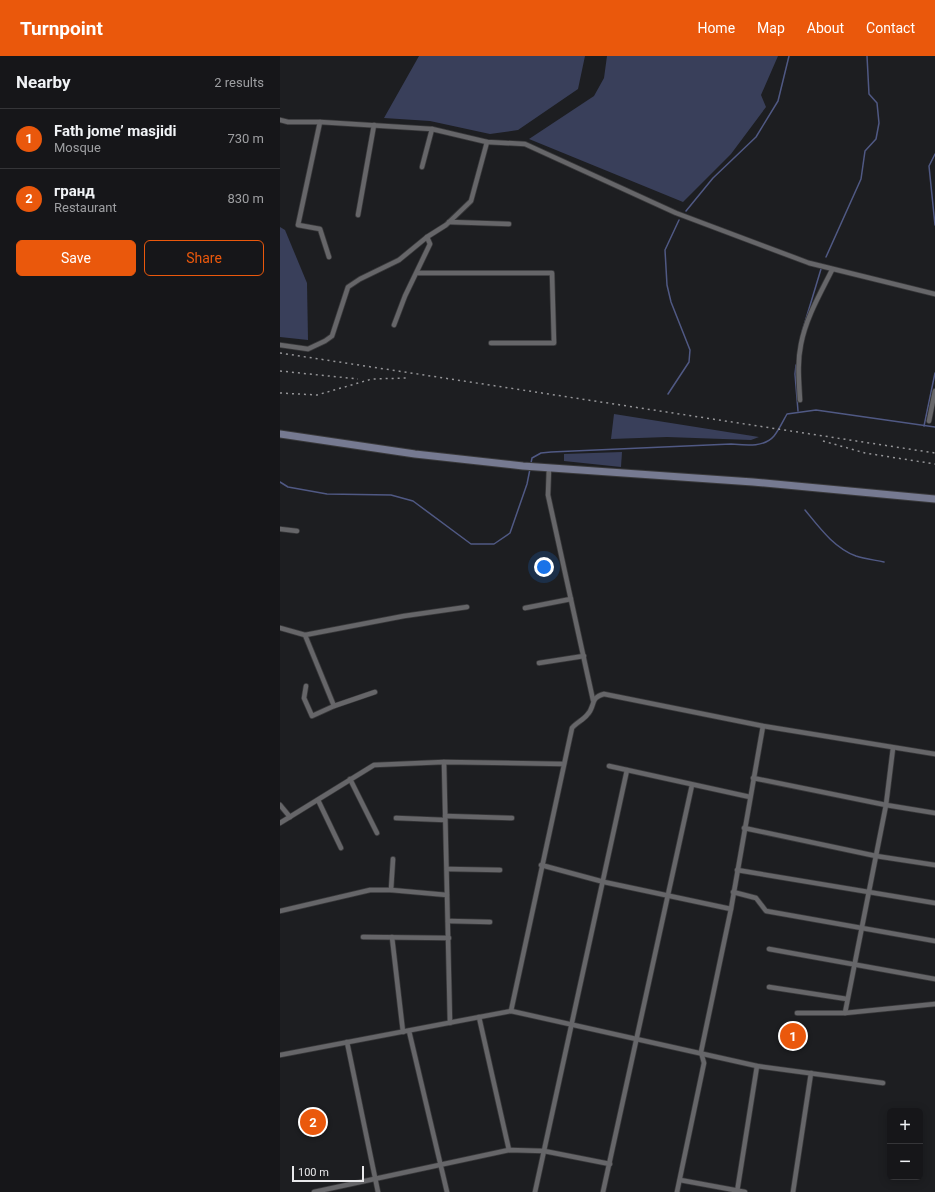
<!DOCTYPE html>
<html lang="en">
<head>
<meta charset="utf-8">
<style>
  body { margin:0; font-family:Roboto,sans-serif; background:#232326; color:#f1f3f6 }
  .controls { position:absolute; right:12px; bottom:12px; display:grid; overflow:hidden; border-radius:6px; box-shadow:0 2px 10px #0003 }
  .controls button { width:36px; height:36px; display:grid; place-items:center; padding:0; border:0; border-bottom:1px solid #353538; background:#161619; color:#f1f3f6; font:20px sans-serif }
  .scale { position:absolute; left:12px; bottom:10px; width:72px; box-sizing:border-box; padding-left:4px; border:2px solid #e8e8ea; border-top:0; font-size:11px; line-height:14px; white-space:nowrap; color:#e8e8ea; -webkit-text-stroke:3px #1d1e21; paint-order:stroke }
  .you { position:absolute; left:264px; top:511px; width:14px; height:14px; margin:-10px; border:3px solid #fff; border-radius:50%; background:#1a73e8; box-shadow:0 0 0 6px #1a73e833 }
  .badge { display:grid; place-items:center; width:26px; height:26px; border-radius:50%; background:#ea580c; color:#fff; font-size:13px; font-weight:700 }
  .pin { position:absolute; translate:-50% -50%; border:2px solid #fff; box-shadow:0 1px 4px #0006 }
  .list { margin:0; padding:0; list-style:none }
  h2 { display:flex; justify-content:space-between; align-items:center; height:52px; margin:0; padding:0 16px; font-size:17px }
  h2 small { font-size:13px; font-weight:400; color:#9e9fa2 }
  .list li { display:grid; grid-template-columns:26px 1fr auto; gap:12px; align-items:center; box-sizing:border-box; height:60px; padding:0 16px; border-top:1px solid #353538 }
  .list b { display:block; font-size:15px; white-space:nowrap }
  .list p { margin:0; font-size:13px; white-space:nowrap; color:#9e9fa2 }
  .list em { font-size:13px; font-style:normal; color:#9e9fa2 }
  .actions { display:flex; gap:8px; padding:12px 16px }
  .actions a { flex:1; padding:9px 0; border:1px solid #ea580c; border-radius:6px; text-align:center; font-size:14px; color:#ea580c }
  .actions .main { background:#ea580c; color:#fff }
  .map { position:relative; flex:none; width:655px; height:1136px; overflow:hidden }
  header { display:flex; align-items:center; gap:24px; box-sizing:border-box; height:56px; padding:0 20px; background:#ea580c; color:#fff }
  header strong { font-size:19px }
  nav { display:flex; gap:22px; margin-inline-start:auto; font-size:14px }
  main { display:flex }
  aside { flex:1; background:#161619 }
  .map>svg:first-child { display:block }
</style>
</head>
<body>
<header>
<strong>Turnpoint</strong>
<nav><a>Home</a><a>Map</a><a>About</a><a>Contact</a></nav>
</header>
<main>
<aside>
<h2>Nearby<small>2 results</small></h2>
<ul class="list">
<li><span class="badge">1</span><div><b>Fath jome’ masjidi</b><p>Mosque</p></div><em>730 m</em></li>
<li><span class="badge">2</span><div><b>гранд</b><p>Restaurant</p></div><em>830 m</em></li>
</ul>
<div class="actions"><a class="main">Save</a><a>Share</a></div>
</aside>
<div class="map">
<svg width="655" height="1136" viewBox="0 0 655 1136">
  <rect width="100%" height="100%" fill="#1d1e21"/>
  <g fill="#393f5a">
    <path d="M139 0H305L298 33 238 74 210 78 150 65 104 62Z"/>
    <path d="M327 0H498L481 39 486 51 451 98 403 146 249 83 314 40 324 22Z"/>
    <path d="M0 171 5 174 27 227 28 284 0 281Z"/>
    <path d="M334 358 479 381 471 384 387 381 331 383Z"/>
    <path d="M342 396 341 411 284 405V398Z"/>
  </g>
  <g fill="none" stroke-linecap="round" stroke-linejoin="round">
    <g stroke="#505984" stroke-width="1.5">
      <path d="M655 98 649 110 655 169"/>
      <path d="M406 155 433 122 476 81 498 45 509 0"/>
      <path d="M546 201 581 123 585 95 596 83 599 67 597 47 589 38 587 0"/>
      <path d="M522 276 541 213"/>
      <path d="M516 309 515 318 518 355"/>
      <path d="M388 338 409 306 410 294 391 246 387 229 385 194 399 164"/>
      <path d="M644 370 655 317"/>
      <path d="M251 407 252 402 261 397 271 396 451 388C464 389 484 392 494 380 499 374 503 365 507 358L536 354 655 371"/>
      <path d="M0 426 8 431 47 438 111 439 133 445 191 488H214L230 477 247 428 250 413"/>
      <path d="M525 454C539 471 554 492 576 500 585 503 595 504 604 506"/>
    </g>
    <defs>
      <g id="minor">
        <path d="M0 64 8 66H40L152 73 207 86 245 88 396 157 529 207 655 238"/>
        <path d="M40 66 18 169 40 173 49 201"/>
        <path d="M142 111 152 73"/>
        <path d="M78 159 94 69"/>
        <path d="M169 166 229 168"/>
        <path d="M138 217H272L274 287H211"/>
        <path d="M114 269 125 240 150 188 147 181"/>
        <path d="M0 289 28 293 45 285 52 280 68 231 80 223 119 204 147 181 166 169 191 145 207 86"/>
        <path d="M520 344C519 325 517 307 521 288 526 262 540 238 552 214"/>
        <path d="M649 365 655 335"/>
        <path d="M269 412 268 439 313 644"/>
        <path d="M0 473 17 475"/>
        <path d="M245 552 291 543"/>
        <path d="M0 572 25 579 124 560 187 551"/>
        <path d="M25 579 54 650"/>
        <path d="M259 607 304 600"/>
        <path d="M26 630 24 642 32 660 54 650 95 636"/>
        <path d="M164 706 170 967"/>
        <path d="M329 710 470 741"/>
        <path d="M473 722 606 749 655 757"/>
        <path d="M70 723 97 777"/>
        <path d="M38 744 61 792"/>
        <path d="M0 749 10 761"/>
        <path d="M165 760 232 762"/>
        <path d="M116 762 165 764"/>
        <path d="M0 767 94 709 164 706 284 708"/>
        <path d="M464 772 596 800 655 809"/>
        <path d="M261 809 324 826 451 853"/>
        <path d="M167 813 220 814"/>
        <path d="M457 814 655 847"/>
        <path d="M111 834 113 803"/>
        <path d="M453 836 476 842 486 855 655 885"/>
        <path d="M0 855 90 834H111L167 839"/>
        <path d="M168 865 210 866"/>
        <path d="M83 881 169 882"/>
        <path d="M112 881 123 976"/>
        <path d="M489 893 655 923"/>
        <path d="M489 931 567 943"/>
        <path d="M231 955 292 672C296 667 303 664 307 659 316 650 309 642 324 638L483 670 655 698"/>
        <path d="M517 957H565L655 948"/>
        <path d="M565 957 606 749 613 692"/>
        <path d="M199 961 229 1094"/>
        <path d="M129 975 167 1136"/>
        <path d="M67 986 98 1136"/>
        <path d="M0 999 231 955 477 1010 603 1027"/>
        <path d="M400 1124 465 1136"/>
        <path d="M34 1136 229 1094 264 1095 330 1108"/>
        <path d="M255 1136 347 714"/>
        <path d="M323 1136 412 729"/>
        <path d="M397 1136 424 1007 421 996 451 853 483 670"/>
        <path d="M457 1136 477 1010"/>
        <path d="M513 1136 531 1017"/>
      </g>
      <path id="secondary" d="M0 378 135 398 243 410 473 426 655 443"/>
    </defs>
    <use href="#minor" stroke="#39393b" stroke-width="6"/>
    <use href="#secondary" stroke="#39393b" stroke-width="9"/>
    <use href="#minor" stroke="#666669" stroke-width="4.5"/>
    <use href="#secondary" stroke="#767a91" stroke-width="7"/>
    <g stroke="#959598" stroke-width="1.5" stroke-dasharray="2 4" stroke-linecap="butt">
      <path d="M0 297 655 397"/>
      <path d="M0 315 78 323"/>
      <path d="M0 337 37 339 92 323 127 322"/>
      <path d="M543 385 585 397 655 408"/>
    </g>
  </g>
</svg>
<div class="controls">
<button>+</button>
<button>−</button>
</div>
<div class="scale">100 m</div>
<div class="you"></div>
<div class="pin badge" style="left:513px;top:980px">1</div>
<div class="pin badge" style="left:33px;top:1066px">2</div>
</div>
</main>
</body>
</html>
